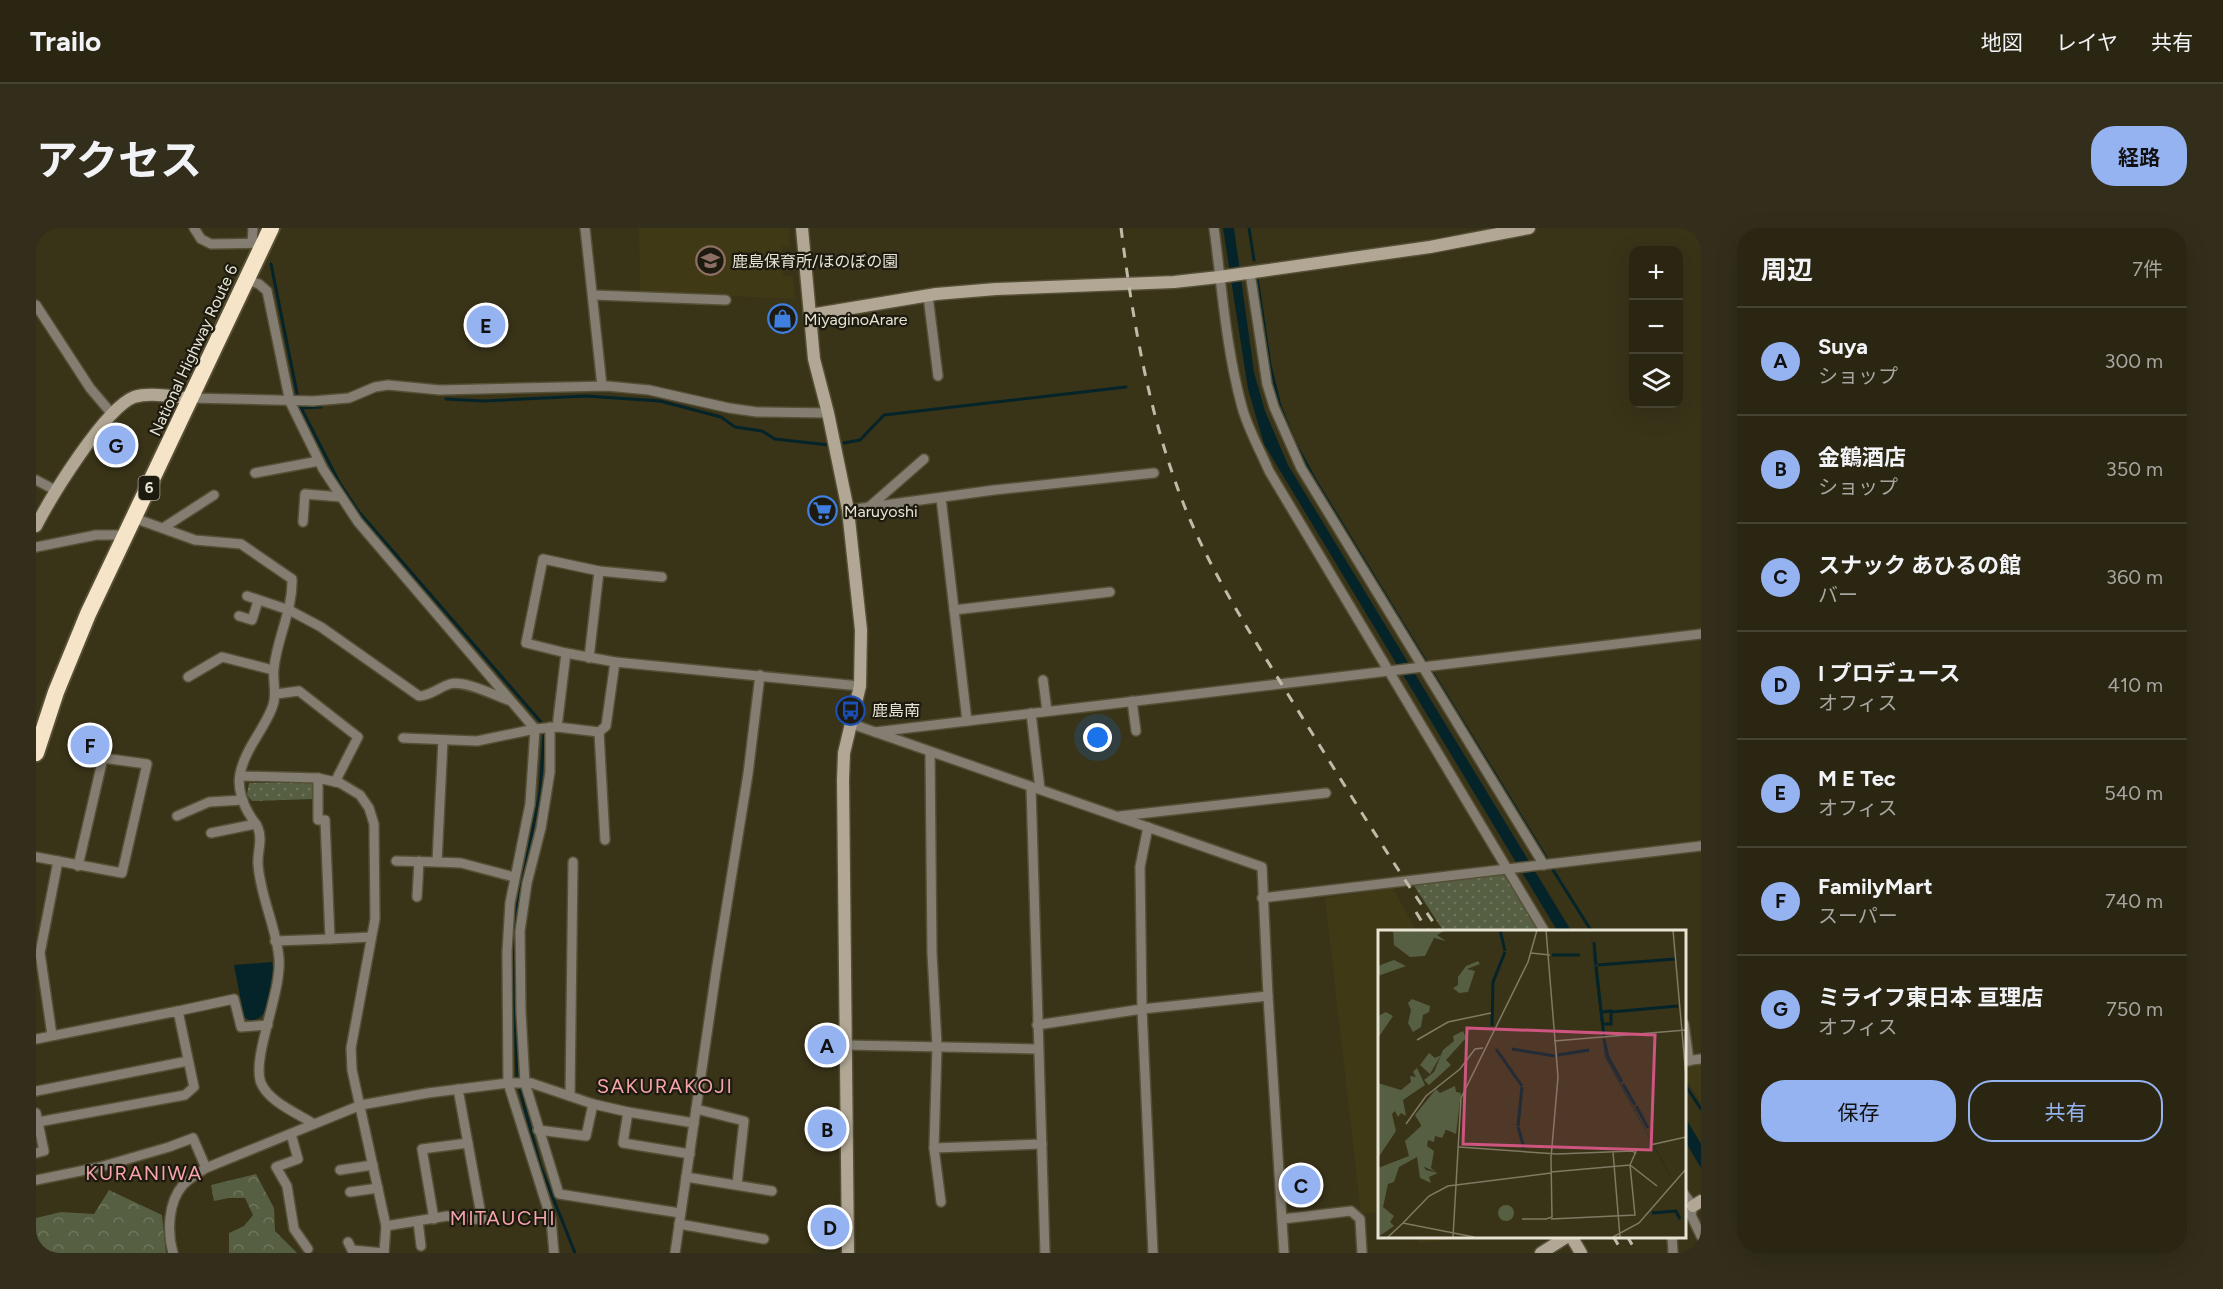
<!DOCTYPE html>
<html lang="ja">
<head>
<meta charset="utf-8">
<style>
  body { margin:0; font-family:Figtree,"Noto Sans JP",sans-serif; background:#332e1b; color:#f1f3f6 }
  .controls { position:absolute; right:18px; top:18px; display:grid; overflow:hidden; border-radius:12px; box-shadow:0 6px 24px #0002 }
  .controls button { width:54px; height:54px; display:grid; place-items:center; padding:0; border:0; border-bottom:2px solid #474332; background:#2b2612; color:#f1f3f6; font:30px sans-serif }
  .you { position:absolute; left:1062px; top:510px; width:21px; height:21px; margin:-15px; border:4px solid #fff; border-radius:50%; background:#1a73e8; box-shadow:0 0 0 9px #1a73e833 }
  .badge { display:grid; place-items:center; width:39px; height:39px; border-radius:50%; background:#95b2f1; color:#111; font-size:20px; font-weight:700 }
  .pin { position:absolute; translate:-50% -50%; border:3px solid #fff; box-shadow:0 2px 6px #0006 }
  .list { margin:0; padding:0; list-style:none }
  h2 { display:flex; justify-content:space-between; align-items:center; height:78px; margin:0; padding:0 24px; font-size:26px }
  h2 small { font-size:20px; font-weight:400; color:#a6a59f }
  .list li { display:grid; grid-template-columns:39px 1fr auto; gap:18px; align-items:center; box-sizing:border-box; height:108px; padding:0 24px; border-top:2px solid #474332 }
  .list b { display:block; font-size:22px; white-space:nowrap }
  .list p { margin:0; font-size:20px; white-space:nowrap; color:#a6a59f }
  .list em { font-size:20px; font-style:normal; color:#a6a59f }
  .actions { display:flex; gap:12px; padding:18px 24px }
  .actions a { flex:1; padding:14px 0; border:2px solid #95b2f1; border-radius:24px; text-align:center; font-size:21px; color:#95b2f1 }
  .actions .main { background:#95b2f1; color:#111 }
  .icon { flex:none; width:33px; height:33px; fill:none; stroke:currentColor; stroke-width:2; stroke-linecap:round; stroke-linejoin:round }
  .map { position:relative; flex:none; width:1665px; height:1025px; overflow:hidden; border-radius:24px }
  header { display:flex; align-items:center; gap:36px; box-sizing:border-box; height:84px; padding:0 30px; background:#2b2612; border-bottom:2px solid #474332 }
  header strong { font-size:28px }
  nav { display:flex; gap:33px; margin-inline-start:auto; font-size:21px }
  .intro { display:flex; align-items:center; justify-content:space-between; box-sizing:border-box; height:144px; padding:0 36px }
  h1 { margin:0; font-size:42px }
  .button { padding:15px 27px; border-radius:24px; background:#95b2f1; color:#111; font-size:21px; font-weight:700 }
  main { display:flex; gap:36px; padding:0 36px }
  aside { flex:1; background:#2b2612; border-radius:24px; box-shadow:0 6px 24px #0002 }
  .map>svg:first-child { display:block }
</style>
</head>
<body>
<header>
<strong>Trailo</strong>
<nav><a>地図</a><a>レイヤ</a><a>共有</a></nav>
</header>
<div class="intro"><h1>アクセス</h1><a class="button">経路</a></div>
<main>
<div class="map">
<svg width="1665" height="1025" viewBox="0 0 1665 1025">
  <defs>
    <pattern id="forest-crowns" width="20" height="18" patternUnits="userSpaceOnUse" patternTransform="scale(1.5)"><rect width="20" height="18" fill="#575f42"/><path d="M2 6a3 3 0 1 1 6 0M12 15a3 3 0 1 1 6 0" fill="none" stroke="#6f765c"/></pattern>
    <pattern id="park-dots" width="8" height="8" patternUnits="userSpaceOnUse" patternTransform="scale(1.5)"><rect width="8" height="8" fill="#575f42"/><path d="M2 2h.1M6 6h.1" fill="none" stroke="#6f765c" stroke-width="1.8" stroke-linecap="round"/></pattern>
  </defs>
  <rect width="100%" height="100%" fill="#393318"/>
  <g fill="#403916">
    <path d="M603 0H753L754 18H746L747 48H757L759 71 604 64Z"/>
    <path d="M1357 660 1381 704H1344V984L1325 986 1289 670Z"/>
    <path d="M1665 835V874L1649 849 1648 838Z"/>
    <path d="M1382 1009V1008L1435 1009 1383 1015Z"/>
  </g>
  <g fill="url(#forest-crowns)">
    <path d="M220 946 238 980 239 1003 261 1025H193V1005L208 998 217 987 209 970H193L178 973 175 957Z"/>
    <path d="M73 962 126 987 130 1025H0V990L25 984 58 986Z"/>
  </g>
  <g fill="url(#park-dots)">
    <path d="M278 554 277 571 216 573 211 567 213 555Z"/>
    <path d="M1470 644 1506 704H1408L1377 656Z"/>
  </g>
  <g fill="#05242a">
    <path d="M1187 0H1198L1218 144 1229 183 1252 237 1536 704H1522L1228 216 1212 161Z"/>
    <path d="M236 734C239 744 233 776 227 786 224 790 220 792 215 793L208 789 198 737Z"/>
    <path d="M1649 889 1665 916V940L1649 913Z"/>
  </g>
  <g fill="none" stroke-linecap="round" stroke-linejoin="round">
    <g stroke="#05242a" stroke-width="3">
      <path d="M1213 0 1218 32"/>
      <path d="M235 36 262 170"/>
      <path d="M1221 50 1234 137 1244 178 1258 213 1279 252 1390 434"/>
      <path d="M410 171 447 173 550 168 624 173 685 189 699 199 726 203 739 211 793 217"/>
      <path d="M264 178 303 254 322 283 505 494"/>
      <path d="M265 180 285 179"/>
      <path d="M808 215 824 212 848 187 1090 159"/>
      <path d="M1396 444 1511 631"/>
      <path d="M1517 642 1556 704"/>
      <path d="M481 848 477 725 480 685 504 564 508 507"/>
      <path d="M1648 855 1665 881"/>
      <path d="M484 862 504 937 539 1025"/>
    </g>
    <defs>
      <g id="street">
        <path d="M158 0 165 11 175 16 228 15"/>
        <path d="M549 0 566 158"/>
        <path d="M1178 0C1186 60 1190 121 1206 179 1212 201 1224 222 1233 243L1509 704"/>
        <path d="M216 15 217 0"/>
        <path d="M1214 45 1231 156 1238 179 1265 240 1508 637"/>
        <path d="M212 52 223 56 231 63 254 174 287 241 322 294 499 501 494 576 474 675 471 724 472 855 515 991 518 1025"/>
        <path d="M557 67 690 72"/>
        <path d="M892 68 902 148"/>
        <path d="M0 77 54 160 76 186"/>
        <path d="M153 170 277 173 313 170 339 159 352 157 404 162 571 158 613 162 693 180 721 184 792 185"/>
        <path d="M219 245 283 233"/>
        <path d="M0 252 21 263"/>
        <path d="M905 270 931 493"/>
        <path d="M832 280 888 231"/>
        <path d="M812 282 958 262 1118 245"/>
        <path d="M98 290 159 312 205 316 256 351C257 382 241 410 238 440 236 454 242 466 236 480 227 503 209 521 204 546 201 560 207 577 215 589 217 593 221 596 222 600 227 612 221 624 222 636 224 668 240 698 243 730 246 765 215 830 225 855 233 874 261 885 278 896"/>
        <path d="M267 294 269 266 305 269"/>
        <path d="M127 300 178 267"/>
        <path d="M0 319 60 307H89"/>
        <path d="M211 368 253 382 285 399 383 468C395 468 403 459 414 456 428 452 458 467 472 472"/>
        <path d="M918 382 1074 364"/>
        <path d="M203 388 216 392 222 373"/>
        <path d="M530 425 579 434"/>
        <path d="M553 430 563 343"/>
        <path d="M152 449 186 429 237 442"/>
        <path d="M1007 452 1011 483"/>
        <path d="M240 466 263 463 322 509 299 554"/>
        <path d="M1096 473 1100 503"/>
        <path d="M995 485 1004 561"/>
        <path d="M816 496 1226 639 1232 768 1248 1025"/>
        <path d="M514 499V544L505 600 491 655 484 703 485 784 489 855 523 966 644 985"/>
        <path d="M521 499 530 425 490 415 507 331 563 343 626 349"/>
        <path d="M563 504 569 612"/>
        <path d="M839 504 1665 406"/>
        <path d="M367 510 441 513 499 501 521 499 563 504 570 498 579 434 824 458"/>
        <path d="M407 512 401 634 425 635 478 649"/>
        <path d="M894 524 896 725 901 818 898 920 905 974"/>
        <path d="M204 548 282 550 304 555 324 567 333 580 338 596 339 691 315 820 316 842 350 998"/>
        <path d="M995 559 1009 1025"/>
        <path d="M141 588 173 574 207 572"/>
        <path d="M1084 588 1290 565"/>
        <path d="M1112 599 1104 639 1106 781 1117 1025"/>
        <path d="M175 605 220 596"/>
        <path d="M0 629 86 645 111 536 67 530 42 638"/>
        <path d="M360 633 401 634"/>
        <path d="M381 669 383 633"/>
        <path d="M1226 670 1665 618"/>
        <path d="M294 711 335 709"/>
        <path d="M239 713 294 711 289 592H282V550"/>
        <path d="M142 783 198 771 205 799 232 797"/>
        <path d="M1648 796 1653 833"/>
        <path d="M1001 797 1106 781 1232 768"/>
        <path d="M16 807 4 725 22 633"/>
        <path d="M0 811 142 783 158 859 149 867 2 894"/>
        <path d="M809 817 1001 821"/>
        <path d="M1648 833 1665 831"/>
        <path d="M0 863 152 833"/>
        <path d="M534 868 537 634"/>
        <path d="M660 881 708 893 701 956"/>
        <path d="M592 884 587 915 654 926"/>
        <path d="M0 885 8 923 0 925"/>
        <path d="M502 902 550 908 557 876"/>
        <path d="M255 906 262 931 240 939 251 958 258 1001 272 1021"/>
        <path d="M898 920 1006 916"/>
        <path d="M304 942 337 937"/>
        <path d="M650 949 736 963"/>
        <path d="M0 952 64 939 133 919 157 910 170 940"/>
        <path d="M314 964 342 960"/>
        <path d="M1648 966 1657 978 1655 987 1665 1008"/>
        <path d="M398 991 386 921 432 915"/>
        <path d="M1246 991 1315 983 1324 991 1326 1025"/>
        <path d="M382 993 385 1018"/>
        <path d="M643 996 728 1011"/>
        <path d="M1636 1008 1637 1025"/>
        <path d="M312 1014 316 1022 348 1025"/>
        <path d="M137 1025C131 1004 132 974 147 957 154 950 162 945 170 940L325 877 392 865 472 855H495L557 876 592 884 658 895"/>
        <path d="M348 1025 350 998 411 988 446 992 422 861"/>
        <path d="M639 1025 680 744 712 546 724 447"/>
      </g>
      <g id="secondary">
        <path d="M766 0 778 131 792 185 812 282 825 402 824 458 808 525 807 552 812 1025"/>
        <path d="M774 87 900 66 960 61 1138 54 1183 49 1394 19 1493 0"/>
        <path d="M0 298C15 269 69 180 98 169 115 164 136 169 153 170"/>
        <path d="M1657 978 1665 973"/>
        <path d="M1535 1008 1545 1025"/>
        <path d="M1505 1025 1532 1008"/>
      </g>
      <path id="highway" d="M0 525 20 464 52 386 235 0"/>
    </defs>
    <use href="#street" stroke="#554f36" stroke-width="12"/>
    <use href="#secondary" stroke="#554f36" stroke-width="15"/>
    <use href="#highway" stroke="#554f36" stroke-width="20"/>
    <use href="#street" stroke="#847d71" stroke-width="9"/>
    <use href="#secondary" stroke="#b1a794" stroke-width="12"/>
    <use href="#highway" stroke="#f5e4c7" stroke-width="16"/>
    <g stroke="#bfbba9" stroke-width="3" stroke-dasharray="10 10" stroke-linecap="butt">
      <path d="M1085 0C1097 94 1113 188 1148 277 1175 345 1215 406 1253 468 1302 547 1351 627 1404 704"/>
      <path d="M1380 684 1392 704"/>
      <path d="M1577 1008 1587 1025"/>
      <path d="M1591 1008 1601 1025"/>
    </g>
  </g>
  <defs>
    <symbol id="school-ring" viewBox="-11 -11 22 22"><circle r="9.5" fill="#1d1a0f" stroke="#8d6e63" stroke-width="1.5"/><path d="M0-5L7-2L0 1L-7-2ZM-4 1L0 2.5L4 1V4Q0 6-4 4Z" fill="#8d6e63"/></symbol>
    <symbol id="shop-ring" viewBox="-11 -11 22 22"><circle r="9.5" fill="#1d1a0f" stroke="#3f7fe0" stroke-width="1.5"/><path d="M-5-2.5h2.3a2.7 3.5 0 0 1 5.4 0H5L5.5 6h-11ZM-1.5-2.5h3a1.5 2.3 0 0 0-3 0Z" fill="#3f7fe0"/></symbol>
    <symbol id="supermarket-ring" viewBox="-11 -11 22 22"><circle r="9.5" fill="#1d1a0f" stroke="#3f7fe0" stroke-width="1.5"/><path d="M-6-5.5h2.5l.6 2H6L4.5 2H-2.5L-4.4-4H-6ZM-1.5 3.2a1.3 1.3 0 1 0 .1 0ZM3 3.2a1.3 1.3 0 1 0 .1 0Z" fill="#3f7fe0"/></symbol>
    <symbol id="bus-ring" viewBox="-11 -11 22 22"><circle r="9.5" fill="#1d1a0f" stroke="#1a4fb4" stroke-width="1.5"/><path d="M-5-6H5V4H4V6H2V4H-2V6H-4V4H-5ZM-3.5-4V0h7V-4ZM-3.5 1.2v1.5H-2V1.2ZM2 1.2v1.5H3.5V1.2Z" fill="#1a4fb4"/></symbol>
  </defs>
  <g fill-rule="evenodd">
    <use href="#school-ring" x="658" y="16" width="33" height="33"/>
    <use href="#shop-ring" x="730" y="74" width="33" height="33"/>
    <use href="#supermarket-ring" x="770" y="266" width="33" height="33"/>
    <use href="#bus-ring" x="798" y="466" width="33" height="33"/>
  </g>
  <g text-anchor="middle" stroke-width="4.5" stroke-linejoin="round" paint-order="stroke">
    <rect fill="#1d1a0f" stroke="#aaa799" stroke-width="1.5" x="102.5" y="248" width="21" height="24" rx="4.5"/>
    <g font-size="15" font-weight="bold" fill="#e7e4d4">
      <text x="113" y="265">6</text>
    </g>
    <g font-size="16" fill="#e7e4d4" stroke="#1d1a0f" text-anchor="start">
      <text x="696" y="39">鹿島保育所/ほのぼの園</text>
      <text x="768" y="97">MiyaginoArare</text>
      <text x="808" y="289">Maruyoshi</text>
      <text x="836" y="488">鹿島南</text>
    </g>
    <g font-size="16" fill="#e7e4d4" stroke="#1d1a0f">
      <text transform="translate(157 122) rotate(-65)" y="6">National Highway Route 6</text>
    </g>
    <g font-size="20" letter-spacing="1.5" fill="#f8a4ab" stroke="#1d1a0f">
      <text x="629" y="865">SAKURAKOJI</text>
      <text x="108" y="952">KURANIWA</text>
      <text x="467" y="997">MITAUCHI</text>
    </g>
  </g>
  <g transform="translate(1342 702)">
    <rect width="308" height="308" fill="#393318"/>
    <path d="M15 0H68L59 5 68 11 56 8 47 26 32 27 16 15ZM16 30 28 36 0 46V57V36ZM100 31 102 34 89 39 97 41 90 62 81 63 75 58 80 55V47L88 36ZM34 69 52 76 51 82 45 85 43 97 35 102 30 93 33 80 30 73ZM8 82 15 86 0 108V86ZM51 123 57 128 63 125 52 144 42 135ZM39 138 47 155 25 170 28 186 23 183 20 187 17 181 14 184 18 201 0 228V153L23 160 33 152 32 146 38 147 35 142ZM59 181 67 202 64 208 57 206 56 212 50 210 49 216 56 221 53 238 58 242 44 236 39 227 21 237 16 252 10 254 5 277 16 286 12 292 16 296 0 307V238L31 226 27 211Z" fill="#575f42"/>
    <path d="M85 101 88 108 68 130 73 135 51 155 46 150 56 142 65 120 76 111 75 106ZM39 227 48 240 60 243 51 247 53 253 42 248Z" fill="#575f42"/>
    <path d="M77 156 78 162 83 163 78 204 69 200 49 205 37 185 58 159 62 163Z" fill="#575f42"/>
    <path d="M59 179a9 9 0 1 1 18 0a9 9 0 1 1-18 0ZM120 283a8 8 0 1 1 16 0a8 8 0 1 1-16 0Z" fill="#575f42"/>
    <path d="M212 0 228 127 307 273 227 127Z" fill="#05242a"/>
    <path fill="none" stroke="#05242a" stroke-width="3" d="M122 0 127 21M216 12 218 35M174 25H202M220 35 297 29M218 36 226 106M224 82 233 81V94H226M233 82 300 76M114 96 115 52 127 22M226 109 230 127 244 152M118 119 144 156M134 119 177 126M180 125 211 120M245 154 257 175M258 176 270 198M140 196 144 157M140 197 146 218M274 283 298 281 302 289"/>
    <path fill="none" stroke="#7f7a63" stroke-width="1.5" d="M295 0 308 147M153 23 172 25M39 110 70 92 113 83M176 111 308 100M28 194 48 166 82 139 97 119 105 118M272 215 308 207M81 217 179 224 255 221 258 224M235 222 242 307M173 242 252 235 279 256M144 289H168M168 289 174 287 173 228 180 147 168 0M173 289 257 285 252 235 259 219M25 293 51 266 70 256 173 243M10 307 25 293 96 307M75 307 83 168 150 32 159 0M235 307 261 293 308 239"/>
    <path fill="#cd557f" fill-opacity="0.15" stroke="#cd557f" stroke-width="3" d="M89 98 277 105 273 220 85 214Z"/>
    <rect width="308" height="308" fill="none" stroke="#e7e4d4" stroke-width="3"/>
  </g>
</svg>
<div class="controls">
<button>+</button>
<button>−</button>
<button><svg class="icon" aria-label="layers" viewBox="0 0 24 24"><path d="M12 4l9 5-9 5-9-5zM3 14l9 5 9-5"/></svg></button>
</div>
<div class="you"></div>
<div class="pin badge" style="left:791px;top:817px">A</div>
<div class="pin badge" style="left:791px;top:901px">B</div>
<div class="pin badge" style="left:1265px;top:957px">C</div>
<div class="pin badge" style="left:794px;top:999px">D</div>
<div class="pin badge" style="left:450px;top:97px">E</div>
<div class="pin badge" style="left:54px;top:517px">F</div>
<div class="pin badge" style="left:80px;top:217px">G</div>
</div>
<aside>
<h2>周辺<small>7件</small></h2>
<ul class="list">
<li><span class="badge">A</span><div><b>Suya</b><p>ショップ</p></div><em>300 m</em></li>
<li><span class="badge">B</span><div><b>金鶴酒店</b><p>ショップ</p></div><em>350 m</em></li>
<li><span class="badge">C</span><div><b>スナック あひるの館</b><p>バー</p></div><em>360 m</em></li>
<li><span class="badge">D</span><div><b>I プロデュース</b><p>オフィス</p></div><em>410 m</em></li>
<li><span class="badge">E</span><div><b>M E Tec</b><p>オフィス</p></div><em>540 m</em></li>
<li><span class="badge">F</span><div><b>FamilyMart</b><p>スーパー</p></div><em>740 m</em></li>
<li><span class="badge">G</span><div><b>ミライフ東日本 亘理店</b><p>オフィス</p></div><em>750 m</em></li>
</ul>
<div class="actions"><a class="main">保存</a><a>共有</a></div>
</aside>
</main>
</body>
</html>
